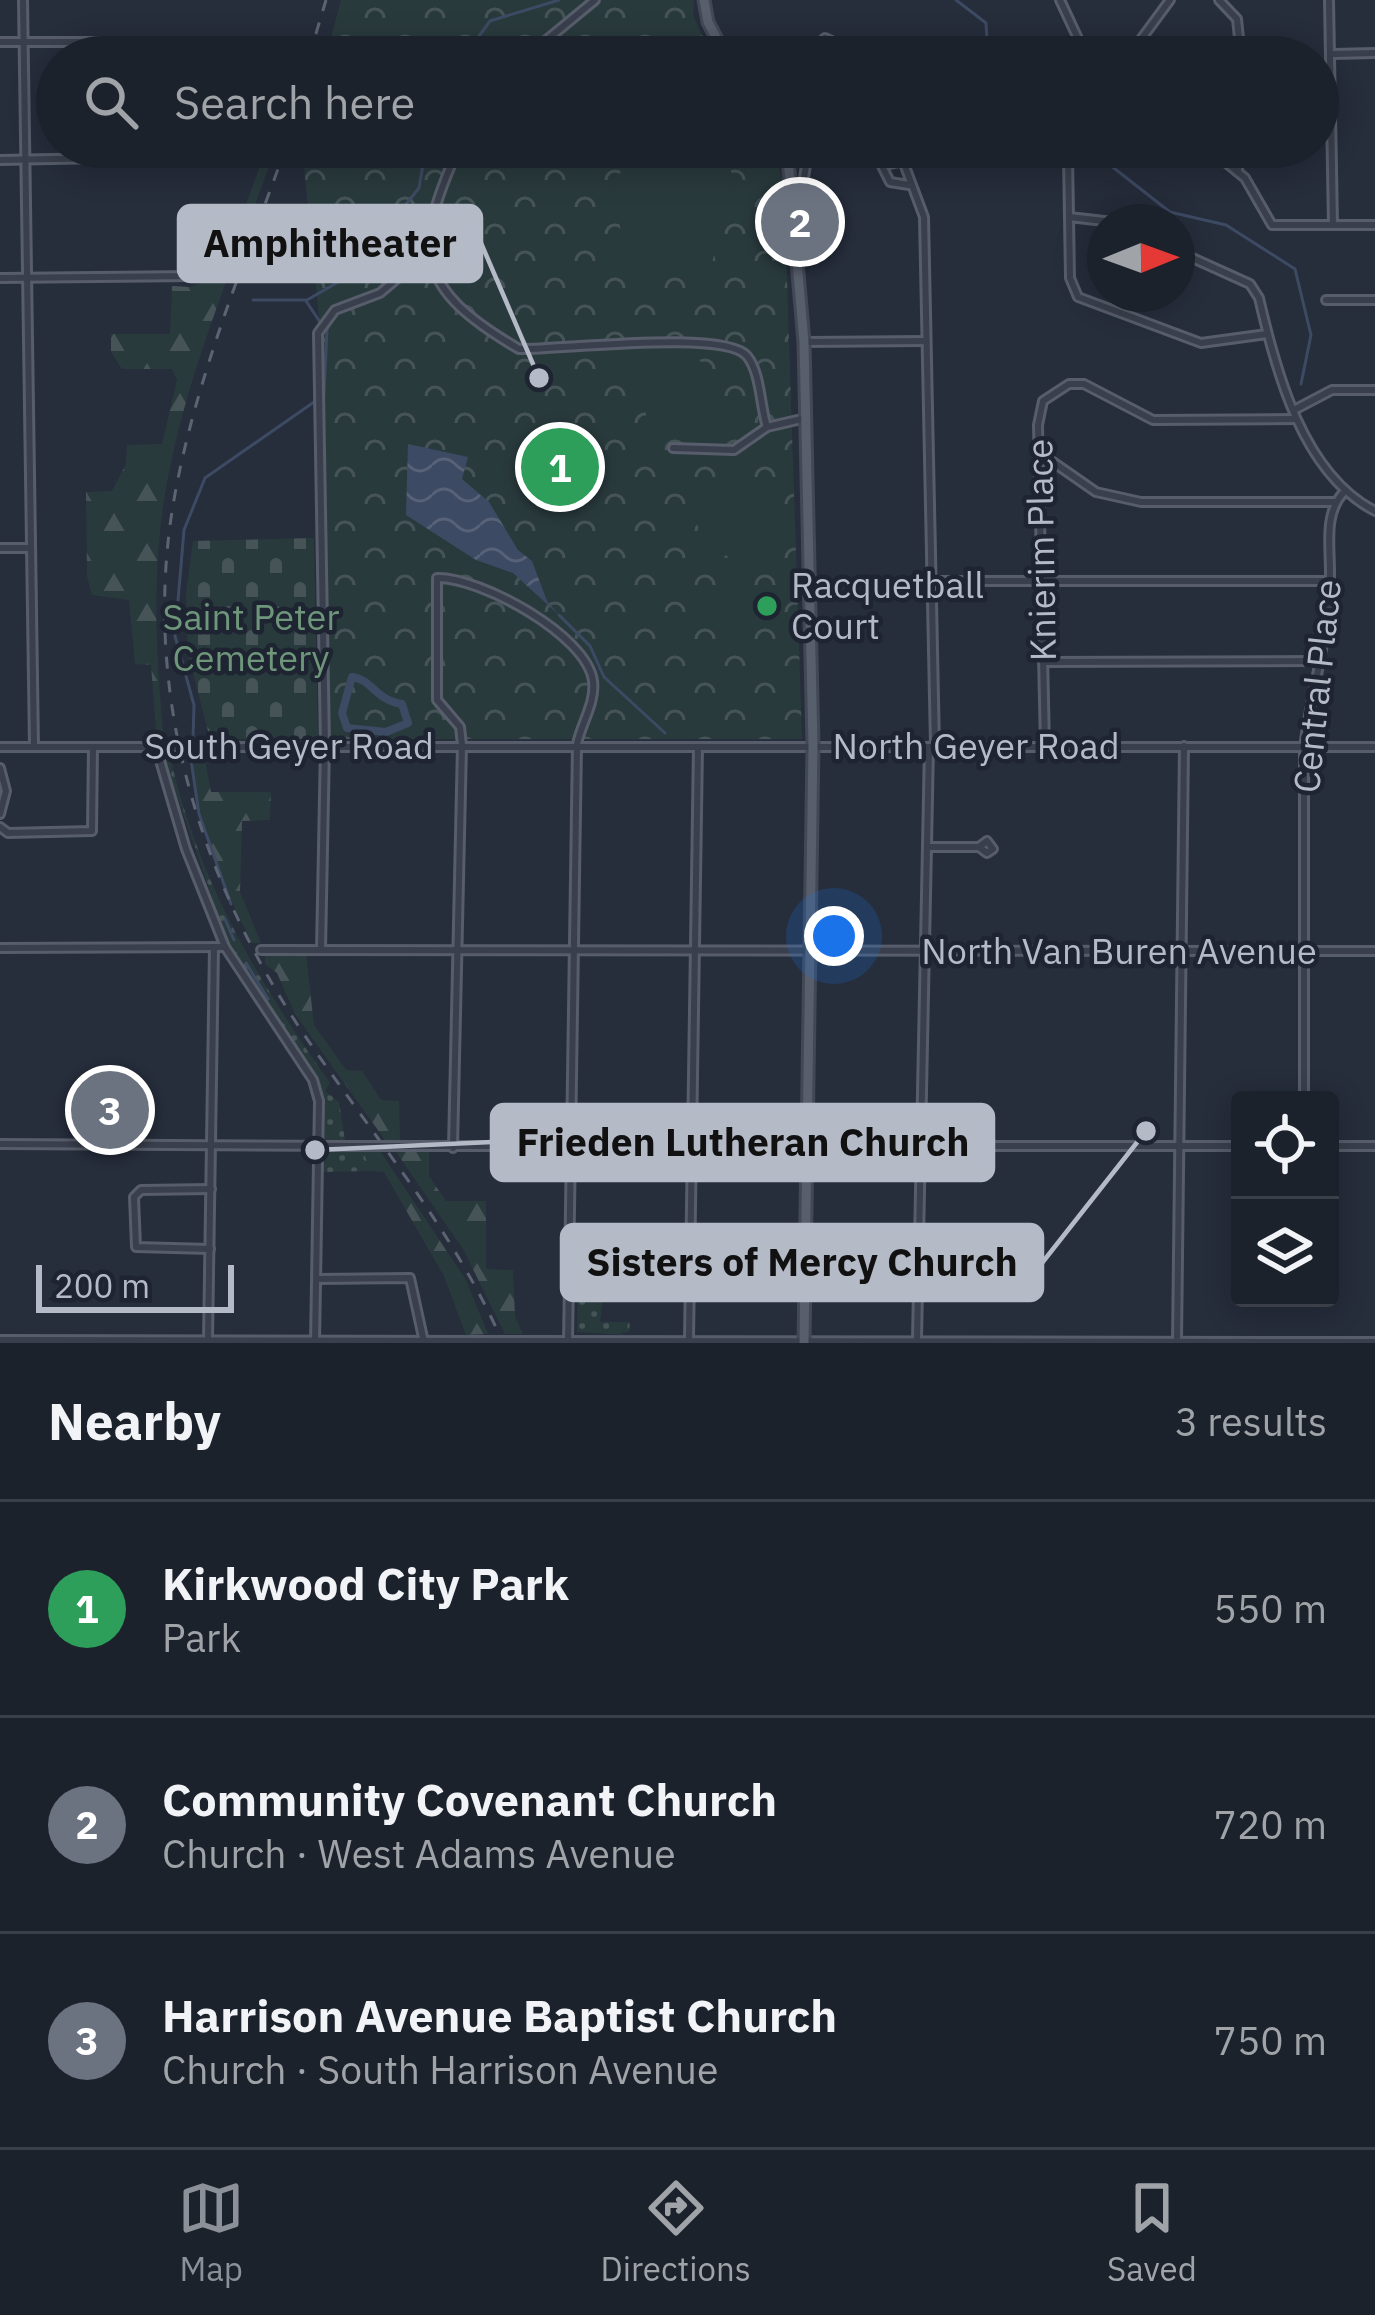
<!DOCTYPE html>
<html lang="en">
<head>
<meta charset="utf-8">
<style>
  body { margin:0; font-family:"IBM Plex Sans",sans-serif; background:#252a34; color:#f1f3f6 }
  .controls { position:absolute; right:36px; bottom:36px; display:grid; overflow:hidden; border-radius:12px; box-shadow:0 6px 30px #0003 }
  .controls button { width:108px; height:108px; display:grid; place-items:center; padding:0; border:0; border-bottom:3px solid #3a3f48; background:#1c222c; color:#f1f3f6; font:60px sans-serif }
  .compass { position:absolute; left:1087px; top:204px; width:108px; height:108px; border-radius:50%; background:#1c222c; box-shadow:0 6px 30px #0003; rotate:89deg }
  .scale { position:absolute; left:36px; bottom:30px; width:198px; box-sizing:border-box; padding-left:12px; border:6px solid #b5bac7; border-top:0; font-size:33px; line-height:42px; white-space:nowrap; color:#b5bac7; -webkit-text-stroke:9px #1e2431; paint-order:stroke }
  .you { position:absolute; left:834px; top:936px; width:42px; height:42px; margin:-30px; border:9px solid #fff; border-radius:50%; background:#1a73e8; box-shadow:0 0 0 18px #1a73e833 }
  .badge { display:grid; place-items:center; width:78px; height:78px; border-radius:50%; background:#8c9099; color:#fff; font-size:39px; font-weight:700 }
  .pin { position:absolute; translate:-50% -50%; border:6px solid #fff; box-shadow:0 3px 12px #0006 }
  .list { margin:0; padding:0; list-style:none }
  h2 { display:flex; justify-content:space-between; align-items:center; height:156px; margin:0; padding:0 48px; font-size:51px }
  h2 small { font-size:39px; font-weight:400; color:#a0a4a9 }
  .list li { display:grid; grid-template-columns:78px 1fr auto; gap:36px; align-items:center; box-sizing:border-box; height:216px; padding:0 48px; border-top:3px solid #3a3f48 }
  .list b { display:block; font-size:45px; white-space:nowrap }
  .list p { margin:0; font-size:39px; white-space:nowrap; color:#a0a4a9 }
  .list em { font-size:39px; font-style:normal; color:#a0a4a9 }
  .icon { flex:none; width:66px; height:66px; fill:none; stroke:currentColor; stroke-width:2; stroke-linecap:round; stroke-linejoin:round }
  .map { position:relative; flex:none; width:1375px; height:1343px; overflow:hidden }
  .search { position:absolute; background:#1c222c; box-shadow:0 6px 30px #0003; left:36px; right:36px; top:36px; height:132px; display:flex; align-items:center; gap:30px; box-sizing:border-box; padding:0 42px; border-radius:66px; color:#a0a4a9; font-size:45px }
  .sheet { height:804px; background:#1c222c }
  nav { display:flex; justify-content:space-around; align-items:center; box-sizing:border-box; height:168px; border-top:3px solid #3a3f48; background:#1c222c; font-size:33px; color:#a0a4a9 }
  nav a { display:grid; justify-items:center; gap:6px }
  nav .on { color:#8c9099 }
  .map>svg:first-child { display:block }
</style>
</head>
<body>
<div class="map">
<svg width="1375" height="1343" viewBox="0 0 1375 1343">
  <defs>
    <pattern id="grass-dots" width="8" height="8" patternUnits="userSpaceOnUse" patternTransform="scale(3)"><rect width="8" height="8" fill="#293a3d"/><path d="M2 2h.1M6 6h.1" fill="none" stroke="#465458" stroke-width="1.8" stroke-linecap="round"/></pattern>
    <pattern id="forest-firs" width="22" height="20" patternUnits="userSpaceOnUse" patternTransform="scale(3)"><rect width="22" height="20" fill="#293a3d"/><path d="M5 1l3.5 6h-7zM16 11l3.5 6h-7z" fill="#465458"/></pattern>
    <pattern id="cemetery-stones" width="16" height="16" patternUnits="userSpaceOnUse" patternTransform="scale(3)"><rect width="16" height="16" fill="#293a3d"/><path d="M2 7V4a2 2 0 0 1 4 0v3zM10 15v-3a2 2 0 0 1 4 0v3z" fill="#465458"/></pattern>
    <pattern id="park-crowns" width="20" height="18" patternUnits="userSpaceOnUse" patternTransform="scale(3)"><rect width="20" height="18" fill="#293a3d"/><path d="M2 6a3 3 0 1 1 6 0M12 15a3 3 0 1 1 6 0" fill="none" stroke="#465458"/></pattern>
    <pattern id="water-waves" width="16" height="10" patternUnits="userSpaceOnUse" patternTransform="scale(3)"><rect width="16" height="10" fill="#3d4a63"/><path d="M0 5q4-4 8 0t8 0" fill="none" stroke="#576278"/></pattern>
  </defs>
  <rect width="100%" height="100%" fill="#262d3b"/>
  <g fill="url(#grass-dots)">
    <path d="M170 756C198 881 257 980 330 1083L325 1091 339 1102 345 1140 323 1139 318 1083 227 941 165 761Z"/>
    <path d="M328 1151H363L371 1171 322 1172Z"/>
    <path d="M591 1257 600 1265 601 1287 606 1270 600 1322H630L629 1332 620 1333 626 1335 577 1332 578 1273Z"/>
  </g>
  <g fill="url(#forest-firs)">
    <path d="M267 147H276C234 266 179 388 162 514 152 590 157 666 164 742H157L151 665 135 664 129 600 92 595 87 576 86 492 112 491 126 464 127 445 162 444 177 380 172 369H122L111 352V334H170L172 286 190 287 220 275Z"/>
    <path d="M193 754H204L211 792H271L270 820 242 821 240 892 261 943H252C223 884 192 821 193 754Z"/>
    <path d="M265 954H306L314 1025 346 1070 362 1071 381 1100 399 1101 400 1140H385L295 1014 277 973 265 964Z"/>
    <path d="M363 1151H380L466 1280 488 1334 466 1335 444 1276 384 1172 371 1171Z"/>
    <path d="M396 1152H429V1176L446 1201H486V1269L513 1270 515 1317 523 1334H505L463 1249Z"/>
  </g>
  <path fill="url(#cemetery-stones)" d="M314 538 318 739H210L188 653 186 594 193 541Z"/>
  <g fill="url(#park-crowns)">
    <path d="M341 0H694L693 15 712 57H326Z"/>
    <path d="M302 147H773L784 187 802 739H330L321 337Z"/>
  </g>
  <g fill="#293a3d">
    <path d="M632 147H720L734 178 731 216 725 219 712 262 704 268 697 262 634 264 632 237 621 233 614 186Z"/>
    <path d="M634 346C664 346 697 353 719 375L723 443 681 441V430L645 428 648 386 633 383Z"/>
    <path d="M778 477 782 571C725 567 691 541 685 481Z"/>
    <path d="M719 595 780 597 779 615 719 613Z"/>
  </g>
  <path fill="url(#water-waves)" d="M408 444 468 457 462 479 489 502 518 550 532 561 547 601 559 615 513 573 476 560 406 515Z"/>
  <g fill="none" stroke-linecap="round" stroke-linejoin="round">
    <g stroke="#3d4a63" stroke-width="3">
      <path d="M956 0 986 23 988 57"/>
      <path d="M464 57 490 21 559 0"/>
      <path d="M1087 147 1170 212 1226 225 1295 269 1311 335 1301 384"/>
      <path d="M253 300H307L373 262 386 229 419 188 426 147"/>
      <path d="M306 301 320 322"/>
      <path d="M324 394 327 329"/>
      <path d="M559 615 590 646 604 677 665 733"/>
      <path d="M193 738 194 705 175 636 184 530 205 478 314 402"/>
      <path d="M191 760 199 814 231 904"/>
      <path d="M225 919 234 940"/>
      <path d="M246 963 268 999"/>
    </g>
    <path stroke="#3d4a63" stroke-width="8" d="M352 677C372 679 375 700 402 704L408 723 386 732 347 728 342 713Z"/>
    <defs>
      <g id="minor">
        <path d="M23 0 34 747"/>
        <path d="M1060 0 1081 45 1095 57"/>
        <path d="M1219 0 1237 19 1241 57"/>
        <path d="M1329 0 1333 225"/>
        <path d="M0 42H255"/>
        <path d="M1333 54 1375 53"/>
        <path d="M526 57 595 0"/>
        <path d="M819 57 816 47 825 38 836 43 835 57"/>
        <path d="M1128 57 1170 0"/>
        <path d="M214 147 213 156 219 161 228 156 226 147"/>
        <path d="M459 147C412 251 415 288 519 349 559 350 725 329 747 356 761 373 760 406 767 427"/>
        <path d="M1207 147 1245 178 1272 225H1375"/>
        <path d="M1068 155 1070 278 1078 297 1201 343 1267 334"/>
        <path d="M0 160 213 156"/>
        <path d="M1238 172 1239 147"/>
        <path d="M909 185 890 182 882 166 903 161 924 217 935 746"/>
        <path d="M795 193 803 184 809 147"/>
        <path d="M1069 217 1113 222"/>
        <path d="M1177 251 1250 284 1259 298C1276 372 1303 474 1375 511"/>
        <path d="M0 278 196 276"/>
        <path d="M1326 300H1375"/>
        <path d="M804 342 926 341"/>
        <path d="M1294 410 1332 390H1375"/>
        <path d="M673 448 734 450 767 427 806 418"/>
        <path d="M1040 453 1096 492 1141 502H1335"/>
        <path d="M0 548H31"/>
        <path d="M931 581H1329"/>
        <path d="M1043 662 1321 661"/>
        <path d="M1045 746 1038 425 1043 401 1069 384H1084L1153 420 1296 419"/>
        <path d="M0 747H1375"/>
        <path d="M156 747 186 849 225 947 313 1080 319 1101 315 1343"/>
        <path d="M0 768 6 791 0 814"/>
        <path d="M0 827 8 833 92 831 93 747"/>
        <path d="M927 847H979L987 853 993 849 987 841 979 847"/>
        <path d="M0 948 225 947"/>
        <path d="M261 950 1375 951"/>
        <path d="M321 950 325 746 318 333 335 310 380 293 412 266 428 261"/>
        <path d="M1304 1100V748C1311 688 1331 633 1330 572 1330 544 1324 513 1344 492"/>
        <path d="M0 1144 355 1146"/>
        <path d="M402 1146H1240"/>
        <path d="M1330 1146H1375"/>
        <path d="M453 1148 462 745 460 727 437 700V578C480 577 587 635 593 681 596 702 581 724 577 744L568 1343"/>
        <path d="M210 1249 136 1247 134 1197 141 1190 211 1189"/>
        <path d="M317 1279 410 1278 424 1342"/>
        <path d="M689 1339 698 747"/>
        <path d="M917 1339 929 747"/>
        <path d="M0 1340 483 1341"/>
        <path d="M208 1340 214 947"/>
        <path d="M521 1341 1375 1342"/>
        <path d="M1177 1342 1184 746"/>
      </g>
      <g id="major">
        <path d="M704 0 708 22 726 57"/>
        <path d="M787 147 804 342 813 746 804 1343"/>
      </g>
    </defs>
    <use href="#minor" stroke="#575d6a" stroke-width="12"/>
    <use href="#major" stroke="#424855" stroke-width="15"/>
    <use href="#minor" stroke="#393f4c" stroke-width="6"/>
    <use href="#major" stroke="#575e6c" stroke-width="9"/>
    <g stroke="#5c6372" stroke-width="3" stroke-dasharray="12 12" stroke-linecap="butt">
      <path d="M309 57 326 0"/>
      <path d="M286 147C245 261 197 375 175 494 140 684 196 872 301 1030 371 1134 453 1228 503 1343"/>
    </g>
    <defs>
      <g id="minor-bridge">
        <path d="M355 1146H402"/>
        <path d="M483 1341H521"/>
      </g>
    </defs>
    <use href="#minor-bridge" stroke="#575d6a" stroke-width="12" stroke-linecap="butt"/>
    <use href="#minor-bridge" stroke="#393f4c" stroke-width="6"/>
  </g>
  <circle fill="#2e9e5b" stroke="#1e2431" stroke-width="4.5" cx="767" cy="606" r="12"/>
  <g text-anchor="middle" stroke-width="9" stroke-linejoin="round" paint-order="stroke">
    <g font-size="36" fill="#b5bac7" stroke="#1e2431">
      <text transform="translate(1041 550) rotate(-91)" y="13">Knierim Place</text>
      <text transform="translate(1317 686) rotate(-84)" y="13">Central Place</text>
      <text x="289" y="759">South Geyer Road</text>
      <text x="976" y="759">North Geyer Road</text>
      <text x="1119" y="964">North Van Buren Avenue</text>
    </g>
    <g font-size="36" fill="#b5bac7" stroke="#1e2431" text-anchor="start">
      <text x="791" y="598">Racquetball<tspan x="791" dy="41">Court</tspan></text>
    </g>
    <g font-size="36" fill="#6e967a" stroke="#1e2431">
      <text x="251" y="630">Saint Peter<tspan x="251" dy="41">Cemetery</tspan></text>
    </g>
  </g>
  <path fill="none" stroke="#b5bac7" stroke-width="4.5" d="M539 378L481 243M315 1150L492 1142M1146 1131L1042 1263"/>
  <g fill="#b5bac7" stroke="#1e2431" stroke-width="4.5">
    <circle cx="539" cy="378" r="12"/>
    <circle cx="315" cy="1150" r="12"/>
    <circle cx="1146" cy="1131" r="12"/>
  </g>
  <g fill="#b5bac7" stroke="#b5bac7" stroke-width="4.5">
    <rect x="179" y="206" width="302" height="75" rx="12"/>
    <rect x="492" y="1105" width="501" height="75" rx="12"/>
    <rect x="562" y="1225" width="480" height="75" rx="12"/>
  </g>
  <g font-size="39" text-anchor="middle" font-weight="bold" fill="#111">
    <text x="330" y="257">Amphitheater</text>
    <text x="743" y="1156">Frieden Lutheran Church</text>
    <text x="802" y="1276">Sisters of Mercy Church</text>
  </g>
</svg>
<div class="controls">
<button><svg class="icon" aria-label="locate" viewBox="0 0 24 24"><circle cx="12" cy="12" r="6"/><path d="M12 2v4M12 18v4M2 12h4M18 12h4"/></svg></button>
<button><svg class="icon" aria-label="layers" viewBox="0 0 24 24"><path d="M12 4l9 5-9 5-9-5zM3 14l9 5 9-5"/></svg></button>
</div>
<svg class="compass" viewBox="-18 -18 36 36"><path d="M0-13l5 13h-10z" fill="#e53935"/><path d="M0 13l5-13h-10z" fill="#a0a4a9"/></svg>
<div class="scale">200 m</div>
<div class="you"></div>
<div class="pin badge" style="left:560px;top:467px;background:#2e9e5b">1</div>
<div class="pin badge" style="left:800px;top:222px;background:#6b7280">2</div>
<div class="pin badge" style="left:110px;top:1110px;background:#6b7280">3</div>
<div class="search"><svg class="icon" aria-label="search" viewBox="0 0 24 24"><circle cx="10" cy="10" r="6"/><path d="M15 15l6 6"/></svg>Search here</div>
</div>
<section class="sheet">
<h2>Nearby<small>3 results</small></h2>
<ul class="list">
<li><span class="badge" style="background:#2e9e5b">1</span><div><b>Kirkwood City Park</b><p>Park</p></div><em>550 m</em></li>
<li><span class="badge" style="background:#6b7280">2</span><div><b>Community Covenant Church</b><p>Church · West Adams Avenue</p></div><em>720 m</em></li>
<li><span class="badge" style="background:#6b7280">3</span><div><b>Harrison Avenue Baptist Church</b><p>Church · South Harrison Avenue</p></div><em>750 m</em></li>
</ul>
</section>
<nav>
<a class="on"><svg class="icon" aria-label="map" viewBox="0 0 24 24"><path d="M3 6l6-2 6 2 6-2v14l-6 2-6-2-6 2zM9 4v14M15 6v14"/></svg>Map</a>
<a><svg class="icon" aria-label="directions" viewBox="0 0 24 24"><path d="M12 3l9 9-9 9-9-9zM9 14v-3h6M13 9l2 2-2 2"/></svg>Directions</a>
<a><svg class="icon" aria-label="saved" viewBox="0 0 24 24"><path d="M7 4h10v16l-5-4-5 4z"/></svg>Saved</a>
</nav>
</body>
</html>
